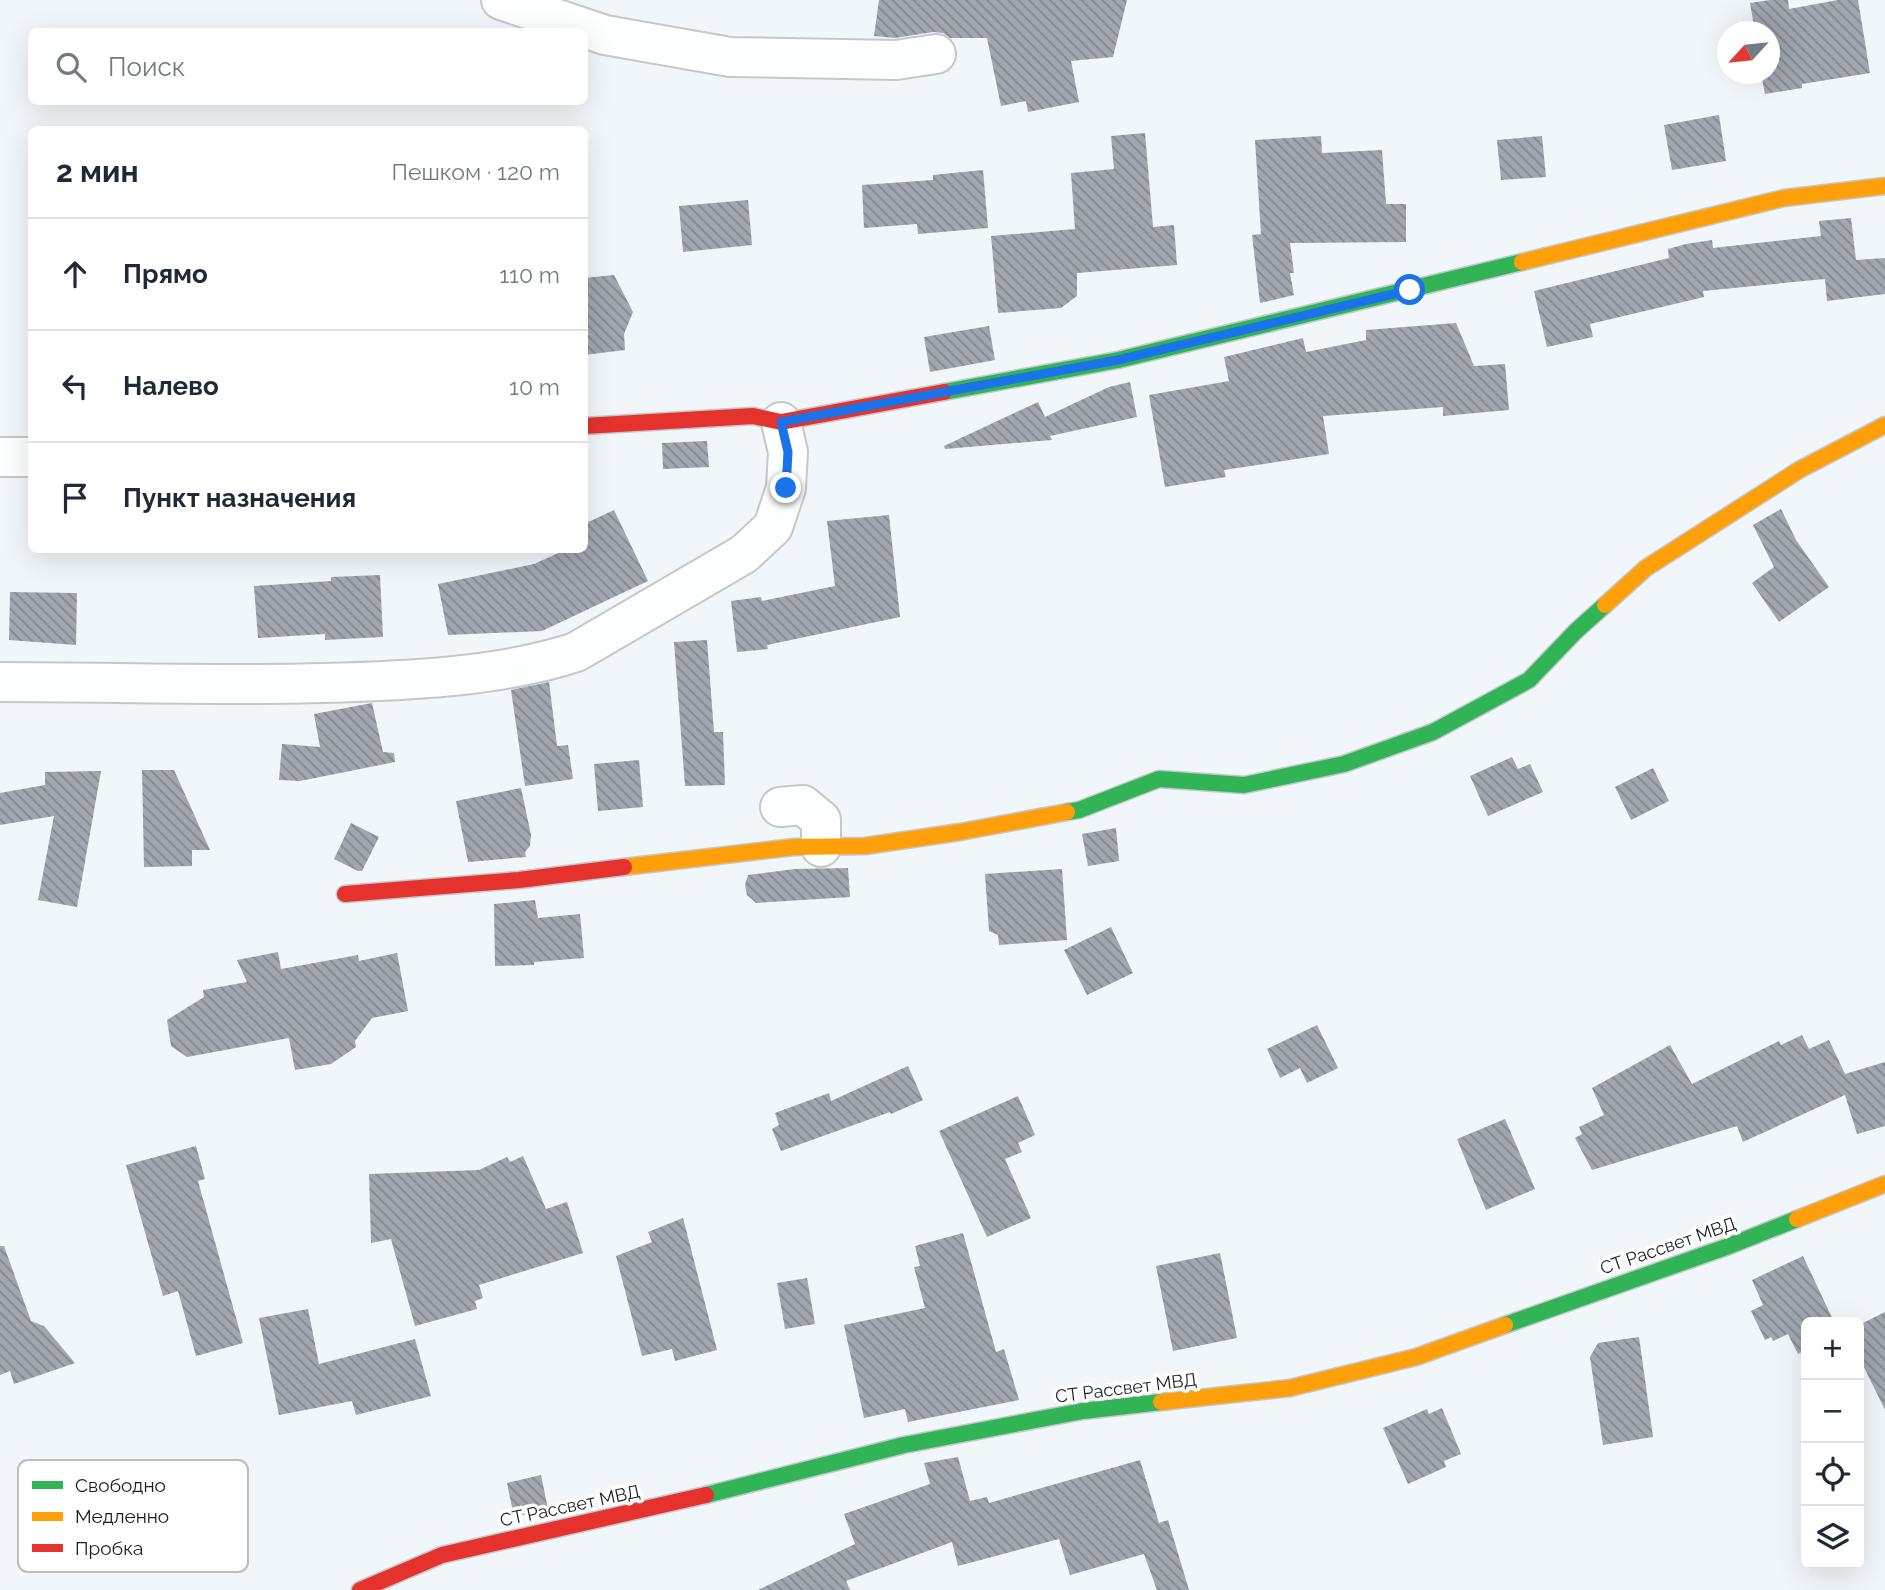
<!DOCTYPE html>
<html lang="ru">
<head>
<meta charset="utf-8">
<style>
  body { margin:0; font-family:Raleway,sans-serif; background:#f6f6f7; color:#1f2937 }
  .controls { position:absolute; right:21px; bottom:21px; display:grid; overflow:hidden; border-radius:10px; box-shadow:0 7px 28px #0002 }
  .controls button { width:63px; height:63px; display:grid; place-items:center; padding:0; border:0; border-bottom:2px solid #e0e1e3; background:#fff; color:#1f2937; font:35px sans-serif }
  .compass { position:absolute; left:1717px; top:21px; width:63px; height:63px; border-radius:50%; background:#fff; box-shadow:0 7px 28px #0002; rotate:243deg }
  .stop { position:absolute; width:21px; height:21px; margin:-16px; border:5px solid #1a73e8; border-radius:50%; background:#fff }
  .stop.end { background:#1a73e8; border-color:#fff; box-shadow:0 2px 7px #0008 }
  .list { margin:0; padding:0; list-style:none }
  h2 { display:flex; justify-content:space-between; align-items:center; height:91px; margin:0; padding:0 28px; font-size:30px }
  h2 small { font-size:23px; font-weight:400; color:#747a83 }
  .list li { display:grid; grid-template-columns:46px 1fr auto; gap:21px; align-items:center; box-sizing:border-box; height:112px; padding:0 28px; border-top:2px solid #e0e1e3 }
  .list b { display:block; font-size:26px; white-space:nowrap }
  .list em { font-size:23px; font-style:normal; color:#747a83 }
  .icon { flex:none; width:38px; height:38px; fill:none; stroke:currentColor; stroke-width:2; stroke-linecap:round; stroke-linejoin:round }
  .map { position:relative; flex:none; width:1885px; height:1590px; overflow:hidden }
  .search { position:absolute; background:#fff; box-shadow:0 7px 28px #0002; left:28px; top:28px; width:560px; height:77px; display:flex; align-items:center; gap:18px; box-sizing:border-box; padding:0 24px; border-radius:10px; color:#747a83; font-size:26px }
  .panel { position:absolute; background:#fff; box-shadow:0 7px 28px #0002; left:28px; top:126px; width:560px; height:427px; border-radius:10px }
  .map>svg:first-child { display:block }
</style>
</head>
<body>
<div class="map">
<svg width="1885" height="1590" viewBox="0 0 1885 1590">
  <defs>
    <pattern id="building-back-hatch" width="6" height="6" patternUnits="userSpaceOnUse" patternTransform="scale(1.75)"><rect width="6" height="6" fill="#a0a7af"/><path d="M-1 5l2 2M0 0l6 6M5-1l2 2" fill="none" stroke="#82878e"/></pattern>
  </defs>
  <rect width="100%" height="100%" fill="#f1f6fb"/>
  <g fill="url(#building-back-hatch)">
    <path d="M879 0H1127L1113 57 1071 61 1079 102 1028 112 1026 101 1001 106 987 38H950L943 33 933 32 895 38 874 36Z"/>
    <path d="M1770 0H1788L1789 9 1838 0H1858L1870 73 1802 84V88L1765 94 1761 74H1769V32H1755L1750 3Z"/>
    <path d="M1719 115 1726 161 1672 170 1664 125Z"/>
    <path d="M1145 133 1153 227 1174 225 1177 265 1077 273V296L1061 308 998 313 991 236 1075 229 1071 173 1114 169 1111 136Z"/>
    <path d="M1321 136 1322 153 1382 150 1386 204H1406V242L1290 243 1294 273H1290L1294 295 1260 303 1252 235 1261 234 1255 140Z"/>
    <path d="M1542 136 1546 177 1501 180 1497 140Z"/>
    <path d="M983 170 988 228 918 234 917 224 864 228 862 185 933 180V175Z"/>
    <path d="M748 200 752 245 683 252 679 206Z"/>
    <path d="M1851 218 1856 260 1885 258V294L1827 301 1825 279 1703 291 1704 297 1590 324 1593 337 1547 347 1534 291 1669 258 1668 249 1686 244 1712 240 1713 248 1821 236 1819 221Z"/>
    <path d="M614 275 633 312 624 334 625 350 584 355V278Z"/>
    <path d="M1456 323 1474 366 1505 364 1509 410 1443 416V407L1323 416 1329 454 1224 470 1226 477 1165 487 1149 395 1229 381 1224 357 1303 338 1306 352 1366 340V330Z"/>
    <path d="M989 326 995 360 930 372 924 337Z"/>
    <path d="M1130 382 1137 417 1050 436 1052 440 945 449 944 446 1038 402 1045 417 1109 387Z"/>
    <path d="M707 441 709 467 663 469 662 443Z"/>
    <path d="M1781 509 1796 540 1829 587 1779 622 1752 583 1774 567 1753 525Z"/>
    <path d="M614 510 648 581 542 631 448 635 438 584 534 564 565 550H584V524Z"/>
    <path d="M889 515 900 617 767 645 768 649 737 652 731 601 761 597 762 601 835 586 827 521Z"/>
    <path d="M380 575 383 637 325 640V634L258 638 254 586 331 581V577Z"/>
    <path d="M10 592 77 593 76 645 9 640Z"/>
    <path d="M707 640 714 732H723L725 785 685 786 674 642Z"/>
    <path d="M549 682 557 746 568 745 573 779 525 786 511 690Z"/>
    <path d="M372 703 383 752 394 753 395 762 300 781 279 780 282 744 320 747 314 714Z"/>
    <path d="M1512 757 1518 769 1530 764 1543 792 1488 816 1470 776Z"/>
    <path d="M639 760 643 807 598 811 594 764Z"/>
    <path d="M1653 768 1669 801 1631 820 1615 787Z"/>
    <path d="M142 770H174L210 850H192V866L144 867Z"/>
    <path d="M101 771 77 907 38 900 54 816 0 825V793L45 785V772Z"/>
    <path d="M521 788 531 835 530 846 525 852 526 857 468 862 456 801Z"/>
    <path d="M351 823 379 837 362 871H358L334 859Z"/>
    <path d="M1116 828 1119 861 1088 866 1082 834Z"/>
    <path d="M848 868 850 897 756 903 747 895 745 885 748 875 795 869Z"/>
    <path d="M1062 869 1067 940 999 945 998 935 989 931 985 874Z"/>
    <path d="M535 900 538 918 580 914 584 958 534 962V965L495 966 494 904Z"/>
    <path d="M1111 927 1133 973 1087 995 1064 950Z"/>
    <path d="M278 952 281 969 358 955 359 961 397 953 408 1011 372 1018 355 1041 356 1047 331 1064 295 1070 289 1038 187 1057 171 1046 167 1020 204 997 203 990 247 982 237 960Z"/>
    <path d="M1317 1025 1338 1068 1307 1083 1300 1068 1280 1078 1267 1049Z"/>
    <path d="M1802 1035 1809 1049 1829 1040 1845 1074 1885 1062V1126L1857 1134 1845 1095 1743 1142 1737 1126 1592 1170 1575 1138 1582 1134 1579 1127 1604 1115 1592 1088 1670 1045 1692 1084 1779 1041 1781 1045Z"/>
    <path d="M908 1066 923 1100 891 1114 890 1112 781 1151 772 1129 779 1125 775 1113 829 1093 831 1101Z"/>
    <path d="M1018 1096 1035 1135 1018 1143 1022 1152 1005 1159 1031 1218 987 1237 939 1131Z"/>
    <path d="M1505 1119 1535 1189 1486 1210 1457 1139Z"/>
    <path d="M196 1146 205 1179 198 1181 243 1343 196 1356 178 1291 163 1296 126 1165Z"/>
    <path d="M523 1156 546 1209 567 1202 583 1253 479 1285 483 1298 475 1301 477 1309 415 1326 391 1239 371 1243 369 1174 479 1170 507 1157 510 1162Z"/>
    <path d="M683 1218 717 1350 675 1361 672 1349 642 1356 616 1256 652 1242 648 1232Z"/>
    <path d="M963 1233 996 1352 1004 1349 1019 1400 908 1422 905 1409 864 1418 844 1325 925 1308 914 1267 920 1266 915 1246Z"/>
    <path d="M0 1246H4L31 1321 44 1326 75 1363 14 1384 10 1371 0 1375Z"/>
    <path d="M1220 1253 1237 1338 1173 1351 1156 1266Z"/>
    <path d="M1803 1256 1834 1322H1806V1350L1798 1354 1788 1334 1773 1341 1771 1337 1765 1340 1751 1311 1763 1305 1752 1280Z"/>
    <path d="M807 1278 815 1324 785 1329 777 1283Z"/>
    <path d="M308 1309 319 1364 415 1339 431 1396 356 1415 352 1401 279 1415 259 1318Z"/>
    <path d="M1885 1312V1410L1859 1357V1325Z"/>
    <path d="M1639 1337 1653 1437 1603 1445 1590 1357 1598 1343Z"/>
    <path d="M1442 1408 1461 1454 1444 1461 1446 1467 1408 1484 1383 1428 1427 1409 1429 1414Z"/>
    <path d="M958 1457 970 1501 987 1497 989 1503 1140 1460 1159 1523 1168 1520 1189 1590H1157L1144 1554 1070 1575 1059 1539 958 1566 952 1542 846 1581 850 1590H758L855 1544 844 1514 930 1484 924 1463Z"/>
    <path d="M541 1475 548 1509 514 1517 507 1483Z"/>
  </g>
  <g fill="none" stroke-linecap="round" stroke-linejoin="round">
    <defs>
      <g id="street">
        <path d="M501 0 605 35 730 57 896 60 936 54"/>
        <path d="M0 457H32"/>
        <path d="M0 682C108 682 216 686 324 683 404 681 501 677 576 652L744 554 773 527 786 488 788 452 781 422"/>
        <path d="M780 807 803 805 821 820V847"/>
      </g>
      <g id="fast">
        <path d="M944 392 1118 360 1522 262"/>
        <path d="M1067 812 1079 810 1159 779 1244 785 1344 764 1433 732 1529 680 1576 631 1605 605"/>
        <path d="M1505 1325 1729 1246 1797 1219"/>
        <path d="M706 1495 904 1445 1083 1411 1161 1402"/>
      </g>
      <g id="slow">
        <path d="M1522 262 1784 198 1885 186"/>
        <path d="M1605 605 1646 568 1799 470 1885 425"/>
        <path d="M624 867 794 847 865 846 960 832 1067 812"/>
        <path d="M1797 1219 1885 1184"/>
        <path d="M1161 1402 1290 1388 1416 1357 1505 1325"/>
      </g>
      <g id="jam">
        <path d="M584 426 753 416 781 422 944 392"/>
        <path d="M345 894 519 880 624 867"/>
        <path d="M360 1590 442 1555 706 1495"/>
      </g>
    </defs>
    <use href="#street" stroke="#c4c8cc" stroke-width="42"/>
    <use href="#fast" stroke="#c4c8cc" stroke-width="19"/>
    <use href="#slow" stroke="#c4c8cc" stroke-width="19"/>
    <use href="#jam" stroke="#c4c8cc" stroke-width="19"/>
    <use href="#street" stroke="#fdfefe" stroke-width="38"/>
    <use href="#fast" stroke="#30b455" stroke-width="16"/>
    <use href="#slow" stroke="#ff9f0a" stroke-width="16"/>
    <use href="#jam" stroke="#e5322d" stroke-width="16"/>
  </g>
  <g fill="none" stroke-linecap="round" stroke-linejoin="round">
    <path stroke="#1a73e8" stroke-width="9" d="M786 488 788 452 781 422 1118 360 1410 290"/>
  </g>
  <g text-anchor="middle" stroke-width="7" stroke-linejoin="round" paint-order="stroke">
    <g font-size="18" fill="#1c1f22" stroke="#fff">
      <text transform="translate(1668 1246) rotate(-19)" y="6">СТ Рассвет МВД</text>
      <text transform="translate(1126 1388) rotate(-7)" y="6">СТ Рассвет МВД</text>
      <text transform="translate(570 1506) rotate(-12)" y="6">СТ Рассвет МВД</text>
    </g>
  </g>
  <rect x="18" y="1460" width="230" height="112" rx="10" fill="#fff" stroke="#bbbcbd" stroke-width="2"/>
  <rect x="32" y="1481" width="31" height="8" fill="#30b455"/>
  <rect x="32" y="1512" width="31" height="9" fill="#ff9f0a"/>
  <rect x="32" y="1544" width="31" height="8" fill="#e5322d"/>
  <g font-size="19" fill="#1c1f22">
    <text x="75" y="1492">Свободно</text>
    <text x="75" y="1523">Медленно</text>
    <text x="75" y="1555">Пробка</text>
  </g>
</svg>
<div class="controls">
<button>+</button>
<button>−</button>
<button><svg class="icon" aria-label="locate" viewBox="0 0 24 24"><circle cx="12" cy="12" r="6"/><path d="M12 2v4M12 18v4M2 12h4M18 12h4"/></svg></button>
<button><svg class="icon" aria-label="layers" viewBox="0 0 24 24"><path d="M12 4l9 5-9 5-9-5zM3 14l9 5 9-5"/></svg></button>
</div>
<svg class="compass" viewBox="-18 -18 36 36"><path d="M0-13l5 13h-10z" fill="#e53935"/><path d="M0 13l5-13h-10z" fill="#747a83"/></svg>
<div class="stop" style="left:1410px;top:290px"></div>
<div class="stop end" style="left:786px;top:488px"></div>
<div class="search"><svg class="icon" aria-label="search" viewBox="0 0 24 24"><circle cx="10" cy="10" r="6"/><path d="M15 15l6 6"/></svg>Поиск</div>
<section class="panel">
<h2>2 мин<small>Пешком · 120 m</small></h2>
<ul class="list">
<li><svg class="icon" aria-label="ahead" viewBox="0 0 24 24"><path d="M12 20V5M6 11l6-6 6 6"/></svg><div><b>Прямо</b></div><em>110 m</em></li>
<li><svg class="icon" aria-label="left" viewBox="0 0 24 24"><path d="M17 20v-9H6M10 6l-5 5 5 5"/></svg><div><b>Налево</b></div><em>10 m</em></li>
<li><svg class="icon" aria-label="arrive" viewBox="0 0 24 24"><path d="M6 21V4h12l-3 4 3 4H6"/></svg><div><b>Пункт назначения</b></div></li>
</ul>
</section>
</div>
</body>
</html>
